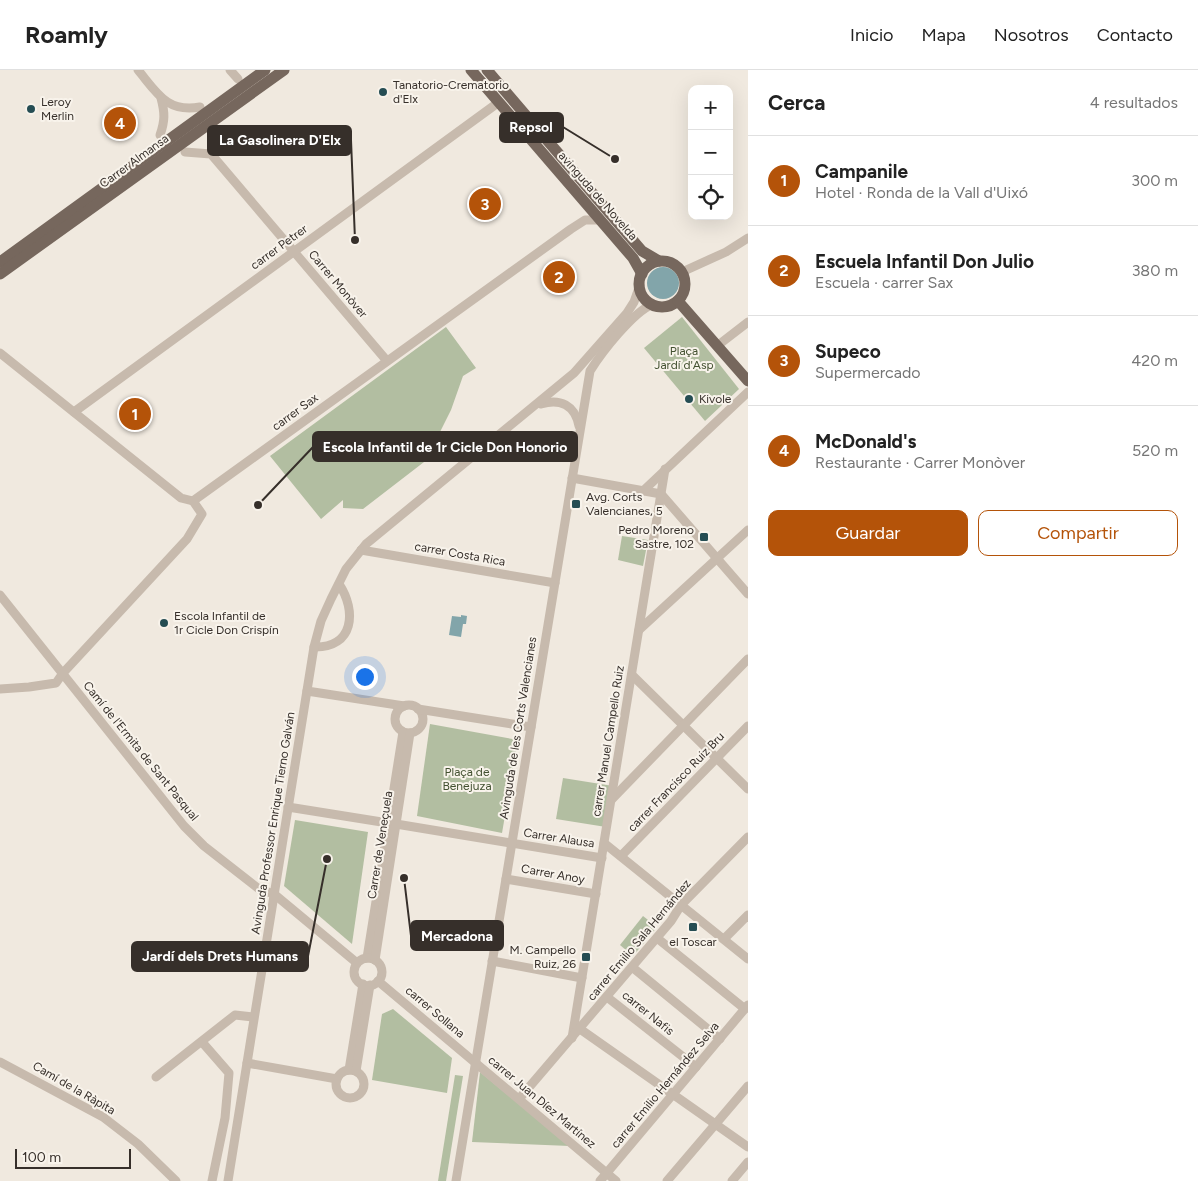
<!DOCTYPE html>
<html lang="es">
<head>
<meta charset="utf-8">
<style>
  body { margin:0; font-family:Figtree,sans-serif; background:#f2f2f2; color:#222 }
  .controls { position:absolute; right:15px; top:15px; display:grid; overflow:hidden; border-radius:10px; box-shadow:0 5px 20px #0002 }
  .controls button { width:45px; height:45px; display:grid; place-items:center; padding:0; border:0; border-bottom:1px solid #e0e0e0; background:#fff; color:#222; font:25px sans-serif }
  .scale { position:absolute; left:15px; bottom:12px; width:116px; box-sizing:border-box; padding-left:5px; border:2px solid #362f2a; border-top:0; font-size:14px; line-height:18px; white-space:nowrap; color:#362f2a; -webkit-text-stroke:4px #f8f3eb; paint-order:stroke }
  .you { position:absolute; left:364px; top:606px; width:18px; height:18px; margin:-12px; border:4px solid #fff; border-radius:50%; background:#1a73e8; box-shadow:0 0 0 8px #1a73e833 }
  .badge { display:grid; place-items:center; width:32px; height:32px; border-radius:50%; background:#b45309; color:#fff; font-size:16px; font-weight:700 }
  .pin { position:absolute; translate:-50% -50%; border:2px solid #fff; box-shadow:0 1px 5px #0006 }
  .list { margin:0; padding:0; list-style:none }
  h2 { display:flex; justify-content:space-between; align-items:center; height:65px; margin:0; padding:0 20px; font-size:21px }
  h2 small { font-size:16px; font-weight:400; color:#767676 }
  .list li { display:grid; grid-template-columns:32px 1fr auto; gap:15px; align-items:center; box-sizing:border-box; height:90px; padding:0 20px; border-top:1px solid #e0e0e0 }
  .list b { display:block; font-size:19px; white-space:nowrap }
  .list p { margin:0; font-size:16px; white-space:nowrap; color:#767676 }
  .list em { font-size:16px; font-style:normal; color:#767676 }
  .actions { display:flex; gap:10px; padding:15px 20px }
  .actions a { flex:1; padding:11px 0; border:1px solid #b45309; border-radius:10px; text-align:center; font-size:18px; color:#b45309 }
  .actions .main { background:#b45309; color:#fff }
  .icon { flex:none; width:28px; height:28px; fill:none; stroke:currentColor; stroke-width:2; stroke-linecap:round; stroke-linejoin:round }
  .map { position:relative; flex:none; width:748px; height:1111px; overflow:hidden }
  header { display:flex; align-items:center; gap:30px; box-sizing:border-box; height:70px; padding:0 25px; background:#fff; border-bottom:1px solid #e0e0e0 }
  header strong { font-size:24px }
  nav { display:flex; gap:28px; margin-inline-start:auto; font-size:18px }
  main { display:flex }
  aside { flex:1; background:#fff }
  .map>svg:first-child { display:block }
</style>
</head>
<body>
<header>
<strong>Roamly</strong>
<nav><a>Inicio</a><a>Mapa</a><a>Nosotros</a><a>Contacto</a></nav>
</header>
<main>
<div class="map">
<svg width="748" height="1111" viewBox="0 0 748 1111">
  <rect width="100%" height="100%" fill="#f0e9df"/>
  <g fill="#b2bea1">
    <path d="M682 247 739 319 705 351 644 278Z"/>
    <path d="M446 257 476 298 463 306 451 340 440 362 450 372 363 439 343 438V430L321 449 270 386Z"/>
    <path d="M622 466 648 470 643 496 618 490Z"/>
    <path d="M430 654 518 670 502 763 417 746Z"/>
    <path d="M563 708 613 716 606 757 556 749Z"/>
    <path d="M295 750 368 762 352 874 284 816Z"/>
    <path d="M643 846 657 857 633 886 620 875Z"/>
    <path d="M393 939 452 988 447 1023 372 1010 382 944Z"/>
    <path d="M480 1002 570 1076 472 1072Z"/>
    <path d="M455 1005 463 1006 446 1111H438Z"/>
  </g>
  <g fill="#82a5aa">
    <circle cx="663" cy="213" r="16"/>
    <path d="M461 545 467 546 466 554H463L461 567 449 565 452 546 461 547Z"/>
  </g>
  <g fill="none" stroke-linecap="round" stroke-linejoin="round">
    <g stroke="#c7baad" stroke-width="9">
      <path d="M138 0C157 23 167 43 200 37"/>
      <path d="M230 0 238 9"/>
      <path d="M160 65C165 51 165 43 161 28"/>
      <path d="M185 82 211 84 387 291"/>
      <path d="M211 84 216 59"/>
      <path d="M682 202 726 182 748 168"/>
      <path d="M717 276 748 252"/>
      <path d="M0 283 181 428 193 431"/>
      <path d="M541 334C560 328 575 335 579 356"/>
      <path d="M74 342 499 32"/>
      <path d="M572 408 661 424 748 524"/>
      <path d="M643 421 748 322"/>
      <path d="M361 480 555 513"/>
      <path d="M0 525 184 756 204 776 259 819 274 824 357 893"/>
      <path d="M639 560 748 460"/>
      <path d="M314 577C354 578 357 541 339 514"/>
      <path d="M632 605 748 719"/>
      <path d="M0 619 29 617 56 613 63 603 187 469 202 444 193 431 571 159 585 150H599"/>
      <path d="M307 621 404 636"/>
      <circle cx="409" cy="649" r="14"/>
      <path d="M418 639 531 657"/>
      <path d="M612 729 748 589"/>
      <path d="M288 737 388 753"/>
      <path d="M396 754 602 788"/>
      <path d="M604 773 748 889"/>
      <path d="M621 786 748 656"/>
      <path d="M506 809 596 824"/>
      <path d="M657 868 745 939"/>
      <path d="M724 869 748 845"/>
      <path d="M367 888 403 662"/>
      <circle cx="368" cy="902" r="14"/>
      <path d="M375 890 410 663"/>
      <path d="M492 891 582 908"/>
      <path d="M632 897 720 969"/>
      <path d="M378 911 616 1111"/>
      <path d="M607 927 696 997"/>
      <path d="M580 959 748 1077"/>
      <path d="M572 968 665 399"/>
      <path d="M202 972 229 1003 225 1048 212 1111"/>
      <path d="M0 992 103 1047 138 1074 176 1111"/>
      <path d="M247 993 337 1009"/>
      <circle cx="350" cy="1014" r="14"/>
      <path d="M349 1000 363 914"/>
      <path d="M356 1001 370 915"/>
      <path d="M156 1007 235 945 253 947"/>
      <path d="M519 1029 671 851 681 835 748 767"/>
      <path d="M228 1111 314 577 321 551 331 529 346 499 366 474 574 303 627 243 634 232 640 215"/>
      <path d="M456 1111 590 301C602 282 633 242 653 234"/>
      <path d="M600 1111 748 935"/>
      <path d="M667 1111 748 1016"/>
      <path d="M732 1111 748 1092"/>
    </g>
    <g stroke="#76675d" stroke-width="11">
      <path d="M471 0 633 188 642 204"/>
      <path d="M487 0 642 181 659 191"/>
      <circle cx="662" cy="214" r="23"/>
      <path d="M0 192 265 0"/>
      <path d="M0 204 284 0"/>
      <path d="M678 231 748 311"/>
    </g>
  </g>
  <g fill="#254d53" stroke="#f8f3eb" stroke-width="2">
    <circle cx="383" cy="22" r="5"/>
    <circle cx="31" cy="39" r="5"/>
    <circle cx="689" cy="329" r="5"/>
    <rect x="571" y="429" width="10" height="10" rx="2.5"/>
    <rect x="699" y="462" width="10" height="10" rx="2.5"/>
    <circle cx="164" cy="553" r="5"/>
    <rect x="688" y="852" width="10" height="10" rx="2.5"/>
    <rect x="581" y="882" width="10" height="10" rx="2.5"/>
  </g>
  <g text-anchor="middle" stroke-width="4" stroke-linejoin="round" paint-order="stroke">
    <g font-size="12" fill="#362f2a" stroke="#f8f3eb" text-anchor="start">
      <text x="393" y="19">Tanatorio-Crematorio<tspan x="393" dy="14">d'Elx</tspan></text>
      <text x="41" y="36">Leroy<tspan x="41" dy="14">Merlin</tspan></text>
      <text x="699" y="333">Kivole</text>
      <text x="586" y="431">Avg. Corts<tspan x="586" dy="14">Valencianes, 5</tspan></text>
      <text x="694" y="464" text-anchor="end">Pedro Moreno<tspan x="694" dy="14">Sastre, 102</tspan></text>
      <text x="174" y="550">Escola Infantil de<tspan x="174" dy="14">1r Cicle Don Crispín</tspan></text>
      <text x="693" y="876" text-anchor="middle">el Toscar</text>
      <text x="576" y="884" text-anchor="end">M. Campello<tspan x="576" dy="14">Ruiz, 26</tspan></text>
    </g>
    <g font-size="12" fill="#362f2a" stroke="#f8f3eb">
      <text transform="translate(134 91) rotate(-36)" y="4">Carrer Almansa</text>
      <text transform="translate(598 126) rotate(49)" y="4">avinguda de Novelda</text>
      <text transform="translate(279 177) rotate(-36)" y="4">carrer Petrer</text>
      <text transform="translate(338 214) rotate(50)" y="4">Carrer Monòver</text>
      <text transform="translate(295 342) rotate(-36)" y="4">carrer Sax</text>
      <text transform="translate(460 484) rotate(10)" y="4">carrer Costa Rica</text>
      <text transform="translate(518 658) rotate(-81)" y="4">Avinguda de les Corts Valencianes</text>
      <text transform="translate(608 671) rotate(-81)" y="4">carrer Manuel Campello Ruiz</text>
      <text transform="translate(141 681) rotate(51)" y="4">Camí de l'Ermita de Sant Pasqual</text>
      <text transform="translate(676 712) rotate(-46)" y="4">carrer Francisco Ruiz Bru</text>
      <text transform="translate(273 753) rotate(-81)" y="4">Avinguda Professor Enrique Tierno Galván</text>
      <text transform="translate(559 768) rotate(9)" y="4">Carrer Alausa</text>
      <text transform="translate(380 775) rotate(-81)" y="4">Carrer de Veneçuela</text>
      <text transform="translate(553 804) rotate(10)" y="4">Carrer Anoy</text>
      <text transform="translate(639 870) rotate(-50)" y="4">carrer Emilio Sala Hernández</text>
      <text transform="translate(435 942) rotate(40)" y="4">carrer Sollana</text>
      <text transform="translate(648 943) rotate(39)" y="4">carrer Nafis</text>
      <text transform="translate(665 1015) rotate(-50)" y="4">carrer Emilio Hernández Selva</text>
      <text transform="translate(74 1018) rotate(30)" y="4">Camí de la Ràpita</text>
      <text transform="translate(542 1032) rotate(40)" y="4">carrer Juan Díez Martínez</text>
    </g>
    <g font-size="12" fill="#435131" stroke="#f8f3eb">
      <text x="684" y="285">Plaça<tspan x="684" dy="14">Jardí d'Asp</tspan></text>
      <text x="467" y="706">Plaça de<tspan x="467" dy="14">Benejuza</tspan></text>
    </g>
  </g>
  <path fill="none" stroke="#362f2a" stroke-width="2" d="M615 89L563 57M355 170L351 70M258 435L313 377M404 808L411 866M327 789L308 886"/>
  <g fill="#362f2a" stroke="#f8f3eb" stroke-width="2">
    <circle cx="615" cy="89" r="5"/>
    <circle cx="355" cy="170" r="5"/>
    <circle cx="258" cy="435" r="5"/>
    <circle cx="404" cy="808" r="5"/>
    <circle cx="327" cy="789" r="5"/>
  </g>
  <g fill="#362f2a" stroke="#362f2a" stroke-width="2">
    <rect x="500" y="43" width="63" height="29" rx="5"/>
    <rect x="208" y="56" width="143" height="29" rx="5"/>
    <rect x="313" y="362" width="264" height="29" rx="5"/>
    <rect x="411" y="851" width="92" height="29" rx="5"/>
    <rect x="132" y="872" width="176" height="29" rx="5"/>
  </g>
  <g font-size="14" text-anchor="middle" font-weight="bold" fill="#fff">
    <text x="531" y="62">Repsol</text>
    <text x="280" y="75">La Gasolinera D'Elx</text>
    <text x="445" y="382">Escola Infantil de 1r Cicle Don Honorio</text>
    <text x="457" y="871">Mercadona</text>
    <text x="220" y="891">Jardí dels Drets Humans</text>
  </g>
</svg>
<div class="controls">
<button>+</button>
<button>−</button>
<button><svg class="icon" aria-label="locate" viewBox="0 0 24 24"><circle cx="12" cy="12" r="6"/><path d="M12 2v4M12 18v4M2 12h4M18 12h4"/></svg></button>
</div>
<div class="scale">100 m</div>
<div class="you"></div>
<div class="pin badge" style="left:135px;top:344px">1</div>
<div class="pin badge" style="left:559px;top:207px">2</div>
<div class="pin badge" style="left:485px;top:134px">3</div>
<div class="pin badge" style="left:120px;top:53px">4</div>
</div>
<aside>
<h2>Cerca<small>4 resultados</small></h2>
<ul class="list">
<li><span class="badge">1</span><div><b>Campanile</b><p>Hotel · Ronda de la Vall d'Uixó</p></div><em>300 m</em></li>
<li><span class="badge">2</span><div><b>Escuela Infantil Don Julio</b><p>Escuela · carrer Sax</p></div><em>380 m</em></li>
<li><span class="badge">3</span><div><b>Supeco</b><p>Supermercado</p></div><em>420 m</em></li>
<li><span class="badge">4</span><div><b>McDonald's</b><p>Restaurante · Carrer Monòver</p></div><em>520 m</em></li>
</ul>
<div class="actions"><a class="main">Guardar</a><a>Compartir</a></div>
</aside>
</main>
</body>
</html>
